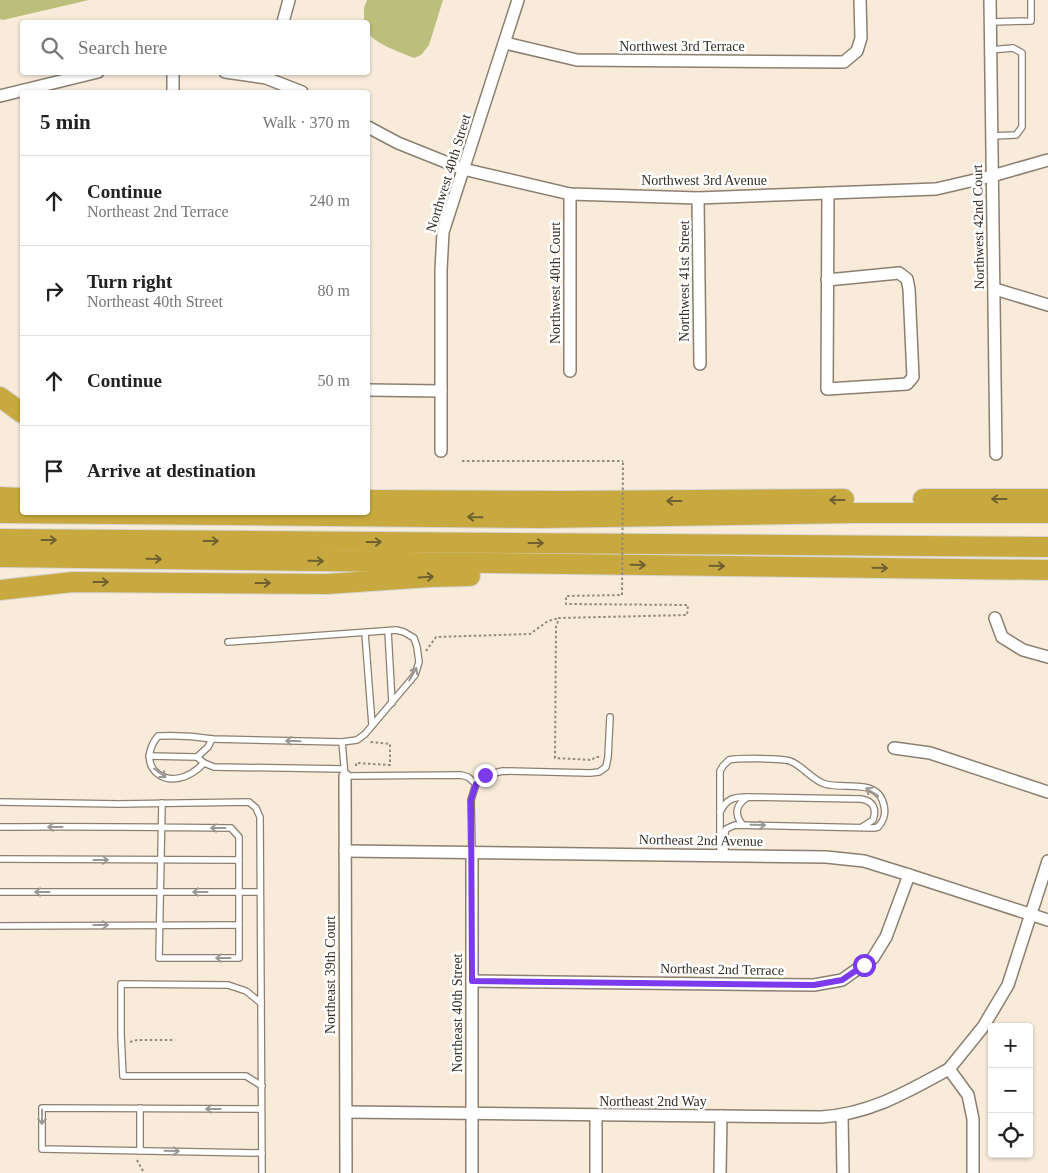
<!DOCTYPE html>
<html lang="en">
<head>
<meta charset="utf-8">
<style>
  body { margin:0; font-family:"Times New Roman",serif; background:#f6f6f6; color:#222 }
  .controls { position:absolute; right:15px; bottom:15px; display:grid; overflow:hidden; border-radius:5px; box-shadow:0 1px 4px #0004 }
  .controls button { width:45px; height:45px; display:grid; place-items:center; padding:0; border:0; border-bottom:1px solid #e0e0e0; background:#fff; color:#222; font:25px sans-serif }
  .stop { position:absolute; width:15px; height:15px; margin:-11px; border:4px solid #7c3aed; border-radius:50%; background:#fff }
  .stop.end { background:#7c3aed; border-color:#fff; box-shadow:0 1px 5px #0008 }
  .list { margin:0; padding:0; list-style:none }
  h2 { display:flex; justify-content:space-between; align-items:center; height:65px; margin:0; padding:0 20px; font-size:21px }
  h2 small { font-size:16px; font-weight:400; color:#767676 }
  .list li { display:grid; grid-template-columns:32px 1fr auto; gap:15px; align-items:center; box-sizing:border-box; height:90px; padding:0 20px; border-top:1px solid #e0e0e0 }
  .list b { display:block; font-size:19px; white-space:nowrap }
  .list p { margin:0; font-size:16px; white-space:nowrap; color:#767676 }
  .list em { font-size:16px; font-style:normal; color:#767676 }
  .icon { flex:none; width:28px; height:28px; fill:none; stroke:currentColor; stroke-width:2; stroke-linecap:round; stroke-linejoin:round }
  .map { position:relative; flex:none; width:1048px; height:1173px; overflow:hidden }
  .search { position:absolute; background:#fff; box-shadow:0 1px 4px #0004; left:20px; top:20px; width:350px; height:55px; display:flex; align-items:center; gap:12px; box-sizing:border-box; padding:0 18px; border-radius:5px; color:#767676; font-size:19px }
  .panel { position:absolute; background:#fff; box-shadow:0 1px 4px #0004; left:20px; top:90px; width:350px; height:425px; border-radius:5px }
  .map>svg:first-child { display:block }
</style>
</head>
<body>
<div class="map">
<svg width="1048" height="1173" viewBox="0 0 1048 1173">
  <rect width="100%" height="100%" fill="#f8ebda"/>
  <g fill="#bcbf7b">
    <path d="M0 0H89L3 20 0 19Z"/>
    <path d="M367 0H443L429 45 421 55 414 58C403 53 371 43 368 31 367 28 368 25 368 22H364V8Z"/>
  </g>
  <g fill="none" stroke-linecap="round" stroke-linejoin="round">
    <defs>
      <g id="service">
        <path d="M990 22 1031 21V0"/>
        <path d="M990 50 1013 48 1022 53V127L1016 135 991 136"/>
        <path d="M388 631 392 703"/>
        <path d="M365 633 372 725"/>
        <path d="M342 742 345 776 461 775 468 777 476 784"/>
        <path d="M149 756 197 757 204 763 214 767 344 769"/>
        <path d="M197 757 208 747 212 739"/>
        <path d="M204 763C171 798 132 768 158 736 177 735 194 736 212 739L342 742 357 740 365 734 415 675 419 662 417 647 414 638 404 632 396 630 228 642"/>
        <path d="M0 802 119 804 249 802 256 808 260 817 262 1173"/>
        <path d="M720 812C727 798 734 797 748 797"/>
        <path d="M742 824C734 814 736 804 748 797L861 799C873 801 877 808 873 820L862 827"/>
        <path d="M0 827C77 826 154 827 231 828L239 837V958H159L162 803"/>
        <path d="M472 853 471 800 476 784 485 775 503 771 590 773 599 772 606 767 608 757 610 717"/>
        <path d="M720 856V771L723 766 729 760C737 758 782 758 790 761 803 766 812 780 825 784 844 790 879 777 884 806 886 814 883 822 878 827L874 828 735 825 726 829 725 833V856"/>
        <path d="M0 859 239 860"/>
        <path d="M0 892H260"/>
        <path d="M0 926 239 925"/>
        <path d="M261 1003 246 991 228 985 121 984V1035L123 1076H246L262 1086"/>
        <path d="M261 1109 42 1108V1149L262 1153"/>
        <path d="M140 1151V1108"/>
      </g>
      <g id="minor">
        <path d="M990 0 996 454"/>
        <path d="M283 22 289 0"/>
        <path d="M505 43 577 60 844 62 857 51 861 38 860 0"/>
        <path d="M225 72 266 78 302 92"/>
        <path d="M173 92V72"/>
        <path d="M0 96 98 72"/>
        <path d="M368 127 398 143 463 169 570 194 698 198 936 189 992 176 1048 160"/>
        <path d="M698 198 700 364"/>
        <path d="M827 280 899 273 907 279 909 289 913 377 907 384 827 389 828 193"/>
        <path d="M995 289 1048 305"/>
        <path d="M570 371V194"/>
        <path d="M368 390 441 391"/>
        <path d="M441 451V270L443 232 518 0"/>
        <path d="M995 618 1002 637 1023 650 1048 657"/>
        <path d="M894 748 930 753 1048 792"/>
        <path d="M345 776 346 1173"/>
        <path d="M345 851 826 857 864 861 909 875 1048 920"/>
        <path d="M472 853V1173"/>
        <path d="M472 981 814 985 842 980 873 958 886 937 909 875"/>
        <path d="M346 1112 821 1117C870 1114 907 1092 949 1069"/>
        <path d="M842 1116 843 1173"/>
        <path d="M596 1173V1116"/>
        <path d="M720 1173 721 1116"/>
        <path d="M973 1173V1119L968 1095 949 1069 983 1027 1008 985 1048 861"/>
      </g>
      <g id="motorway">
        <path d="M0 397 22 413"/>
        <path d="M0 497 22 498"/>
        <path d="M923 499H1048"/>
        <path d="M368 500 565 501 844 499"/>
        <path d="M0 513 542 518 854 513H1048"/>
        <path d="M0 539 1048 547"/>
        <path d="M0 557 1048 570"/>
        <path d="M0 590 73 582 327 584 430 577 470 576"/>
      </g>
    </defs>
    <use href="#service" stroke="#8b7f70" stroke-width="8"/>
    <use href="#minor" stroke="#8b7f70" stroke-width="14"/>
    <use href="#motorway" stroke="#d6d5d4" stroke-width="22"/>
    <g stroke="#92897d" stroke-width="2" stroke-dasharray="2.5 2.5" stroke-linecap="butt">
      <path d="M462 461H623"/>
      <path d="M426 651 436 637 530 634 548 621 559 618"/>
      <path d="M599 757H595L592 760 555 758 556 627 559 618 687 615 688 605 566 604V596L622 595"/>
      <path d="M356 766V763L390 765V744L371 742 370 741"/>
      <path d="M130 1042 137 1040H175"/>
      <path d="M137 1160 144 1173"/>
    </g>
    <use href="#service" stroke="#fff" stroke-width="5.5"/>
    <use href="#minor" stroke="#fff" stroke-width="11"/>
    <use href="#motorway" stroke="#c8a940" stroke-width="20"/>
    <path stroke="#92897d" stroke-width="2" stroke-dasharray="2.5 2.5" stroke-linecap="butt" d="M622 595 623 461"/>
  </g>
  <defs><path id="oneway-shaft" d="M-6 0H5M1.5-3L5.5 0L1.5 3" fill="none" stroke-width="1.6" stroke-linecap="round" stroke-linejoin="round" transform="scale(1.25)"/></defs>
  <g stroke="#6f6032">
    <use href="#oneway-shaft" transform="translate(999 499) rotate(-180)"/>
    <use href="#oneway-shaft" transform="translate(837 500) rotate(180)"/>
    <use href="#oneway-shaft" transform="translate(674 501) rotate(180)"/>
    <use href="#oneway-shaft" transform="translate(475 517) rotate(-179)"/>
    <use href="#oneway-shaft" transform="translate(49 540)"/>
    <use href="#oneway-shaft" transform="translate(211 541)"/>
    <use href="#oneway-shaft" transform="translate(374 542)"/>
    <use href="#oneway-shaft" transform="translate(536 543)"/>
    <use href="#oneway-shaft" transform="translate(154 559) rotate(1)"/>
    <use href="#oneway-shaft" transform="translate(316 561) rotate(1)"/>
    <use href="#oneway-shaft" transform="translate(638 565) rotate(1)"/>
    <use href="#oneway-shaft" transform="translate(717 566) rotate(1)"/>
    <use href="#oneway-shaft" transform="translate(880 568) rotate(1)"/>
    <use href="#oneway-shaft" transform="translate(426 577) rotate(-3)"/>
    <use href="#oneway-shaft" transform="translate(101 582)"/>
    <use href="#oneway-shaft" transform="translate(263 583)"/>
  </g>
  <g stroke="#9a9794">
    <use href="#oneway-shaft" transform="translate(413 674) rotate(-60)"/>
    <use href="#oneway-shaft" transform="translate(293 741) rotate(-178)"/>
    <use href="#oneway-shaft" transform="translate(160 773) rotate(37)"/>
    <use href="#oneway-shaft" transform="translate(872 792) rotate(-147)"/>
    <use href="#oneway-shaft" transform="translate(758 825) rotate(1)"/>
    <use href="#oneway-shaft" transform="translate(55 827) rotate(-180)"/>
    <use href="#oneway-shaft" transform="translate(218 828) rotate(-180)"/>
    <use href="#oneway-shaft" transform="translate(101 860)"/>
    <use href="#oneway-shaft" transform="translate(42 892) rotate(-180)"/>
    <use href="#oneway-shaft" transform="translate(200 892) rotate(-180)"/>
    <use href="#oneway-shaft" transform="translate(101 925)"/>
    <use href="#oneway-shaft" transform="translate(223 958) rotate(-180)"/>
    <use href="#oneway-shaft" transform="translate(213 1109) rotate(-180)"/>
    <use href="#oneway-shaft" transform="translate(42 1117) rotate(91)"/>
    <use href="#oneway-shaft" transform="translate(172 1151) rotate(1)"/>
  </g>
  <g fill="none" stroke-linecap="round" stroke-linejoin="round">
    <path stroke="#7c3aed" stroke-width="6" d="M485 775 476 784 471 800 472 981 814 985 842 980 864 965"/>
  </g>
  <g text-anchor="middle" stroke-width="5" stroke-linejoin="round" paint-order="stroke">
    <g font-size="14" fill="#342f28" stroke="#fff">
      <text x="682" y="51">Northwest 3rd Terrace</text>
      <text transform="translate(448 173) rotate(-73)" y="5">Northwest 40th Street</text>
      <text x="704" y="185">Northwest 3rd Avenue</text>
      <text transform="translate(978 227) rotate(-91)" y="5">Northwest 42nd Court</text>
      <text transform="translate(684 281) rotate(-90)" y="5">Northwest 41st Street</text>
      <text transform="translate(555 283) rotate(-90)" y="5">Northwest 40th Court</text>
      <text transform="translate(701 840) rotate(1)" y="5">Northeast 2nd Avenue</text>
      <text transform="translate(722 969) rotate(1)" y="5">Northeast 2nd Terrace</text>
      <text transform="translate(330 975) rotate(-90)" y="5">Northeast 39th Court</text>
      <text transform="translate(457 1013) rotate(-90)" y="5">Northeast 40th Street</text>
      <text x="653" y="1106">Northeast 2nd Way</text>
    </g>
  </g>
</svg>
<div class="controls">
<button>+</button>
<button>−</button>
<button><svg class="icon" aria-label="locate" viewBox="0 0 24 24"><circle cx="12" cy="12" r="6"/><path d="M12 2v4M12 18v4M2 12h4M18 12h4"/></svg></button>
</div>
<div class="stop" style="left:864px;top:965px"></div>
<div class="stop end" style="left:485px;top:775px"></div>
<div class="search"><svg class="icon" aria-label="search" viewBox="0 0 24 24"><circle cx="10" cy="10" r="6"/><path d="M15 15l6 6"/></svg>Search here</div>
<section class="panel">
<h2>5 min<small>Walk · 370 m</small></h2>
<ul class="list">
<li><svg class="icon" aria-label="ahead" viewBox="0 0 24 24"><path d="M12 20V5M6 11l6-6 6 6"/></svg><div><b>Continue</b><p>Northeast 2nd Terrace</p></div><em>240 m</em></li>
<li><svg class="icon" aria-label="right" viewBox="0 0 24 24"><path d="M7 20v-9h11M14 6l5 5-5 5"/></svg><div><b>Turn right</b><p>Northeast 40th Street</p></div><em>80 m</em></li>
<li><svg class="icon" aria-label="ahead" viewBox="0 0 24 24"><path d="M12 20V5M6 11l6-6 6 6"/></svg><div><b>Continue</b></div><em>50 m</em></li>
<li><svg class="icon" aria-label="arrive" viewBox="0 0 24 24"><path d="M6 21V4h12l-3 4 3 4H6"/></svg><div><b>Arrive at destination</b></div></li>
</ul>
</section>
</div>
</body>
</html>
